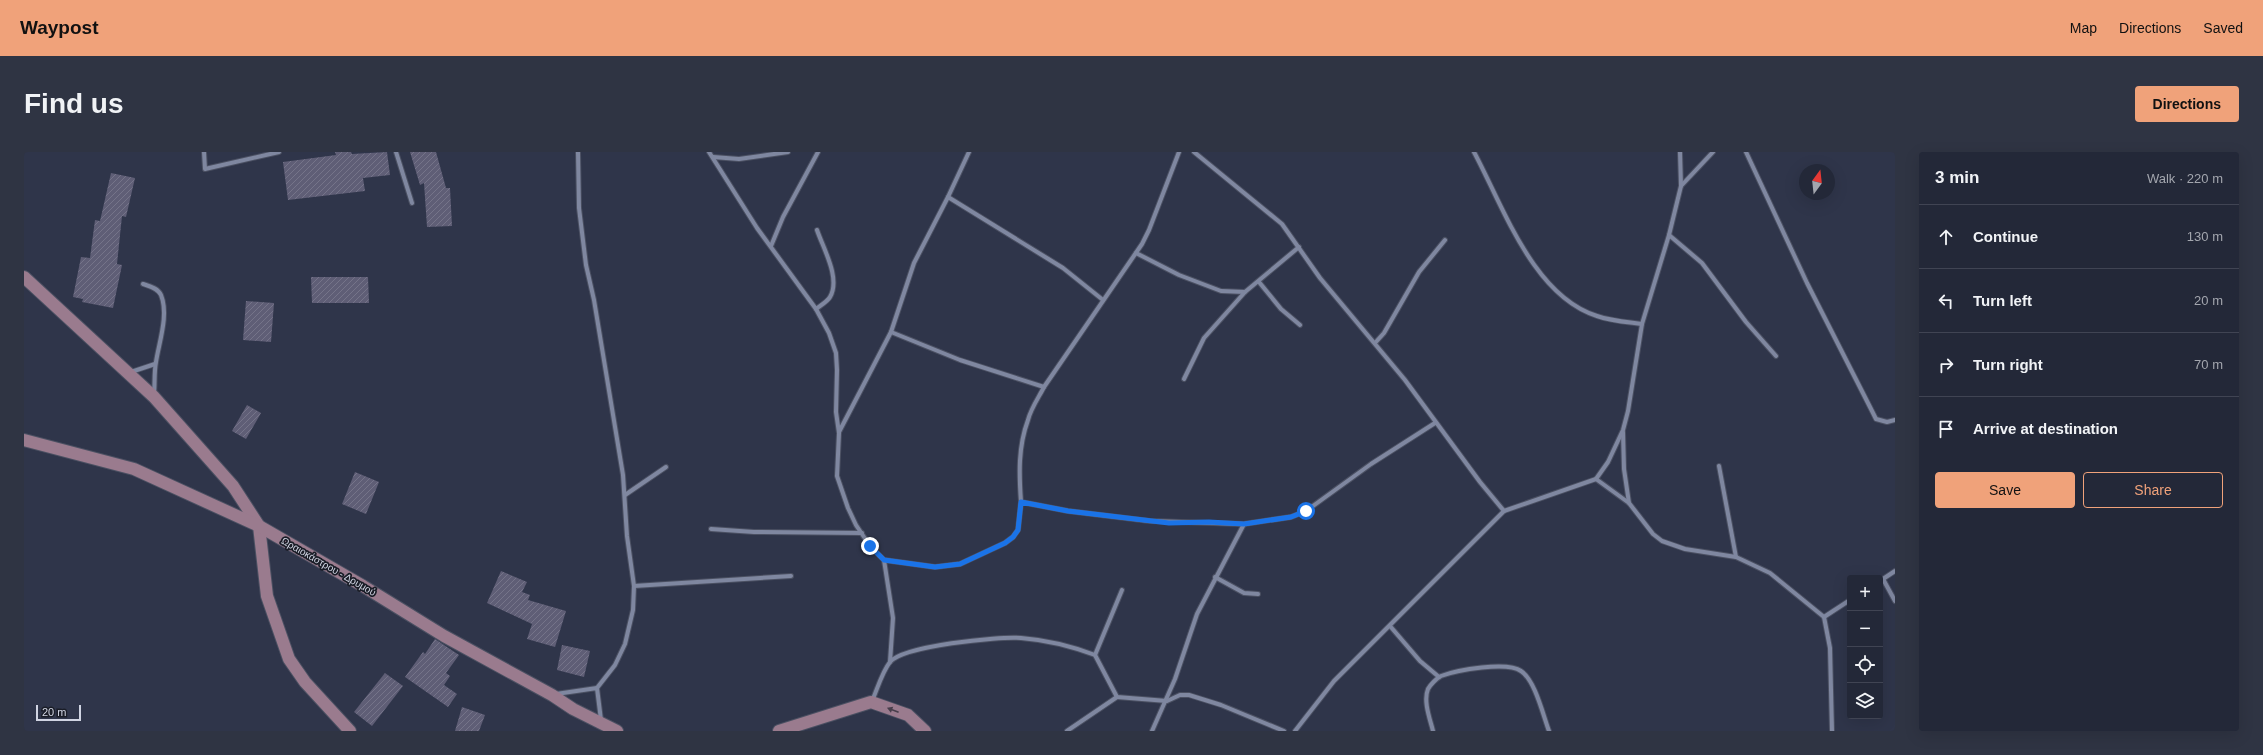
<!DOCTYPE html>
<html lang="en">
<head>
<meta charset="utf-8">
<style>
  body { margin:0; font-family:Arial,sans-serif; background:#2f3443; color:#f1f3f6 }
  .controls { position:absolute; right:12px; bottom:12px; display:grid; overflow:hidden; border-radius:4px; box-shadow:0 4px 16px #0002 }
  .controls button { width:36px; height:36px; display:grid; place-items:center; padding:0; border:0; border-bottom:1px solid #404453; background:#232838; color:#f1f3f6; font:20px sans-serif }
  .compass { position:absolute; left:1775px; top:12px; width:36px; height:36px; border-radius:50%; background:#232838; box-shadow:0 4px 16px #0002; rotate:15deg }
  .scale { position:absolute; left:12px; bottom:10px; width:45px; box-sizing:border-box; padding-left:4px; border:2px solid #d0d4e2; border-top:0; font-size:11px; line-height:14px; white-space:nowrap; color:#d0d4e2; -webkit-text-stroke:3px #1a1d27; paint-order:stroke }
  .stop { position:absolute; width:12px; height:12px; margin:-9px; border:3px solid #1a73e8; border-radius:50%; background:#fff }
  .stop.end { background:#1a73e8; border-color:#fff; box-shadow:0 1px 4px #0008 }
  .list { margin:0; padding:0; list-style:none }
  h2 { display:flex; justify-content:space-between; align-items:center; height:52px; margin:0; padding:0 16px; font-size:17px }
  h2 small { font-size:13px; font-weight:400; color:#a3a6ae }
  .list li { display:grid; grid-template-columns:26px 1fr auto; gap:12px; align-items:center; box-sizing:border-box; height:64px; padding:0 16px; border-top:1px solid #404453 }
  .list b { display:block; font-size:15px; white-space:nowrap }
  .list em { font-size:13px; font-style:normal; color:#a3a6ae }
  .actions { display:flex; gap:8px; padding:12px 16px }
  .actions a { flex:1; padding:9px 0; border:1px solid #f0a27a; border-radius:4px; text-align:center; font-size:14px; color:#f0a27a }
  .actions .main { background:#f0a27a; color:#111 }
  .icon { flex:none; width:22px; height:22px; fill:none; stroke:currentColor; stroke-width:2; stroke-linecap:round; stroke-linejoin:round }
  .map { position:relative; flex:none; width:1871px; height:579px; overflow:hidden; border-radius:4px }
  header { display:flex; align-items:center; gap:24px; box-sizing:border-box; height:56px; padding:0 20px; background:#f0a27a; color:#111 }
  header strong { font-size:19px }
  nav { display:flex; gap:22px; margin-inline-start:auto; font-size:14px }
  .intro { display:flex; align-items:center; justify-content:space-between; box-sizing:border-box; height:96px; padding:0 24px }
  h1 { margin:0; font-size:28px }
  .button { padding:10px 18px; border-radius:4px; background:#f0a27a; color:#111; font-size:14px; font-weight:700 }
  main { display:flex; gap:24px; padding:0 24px }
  aside { flex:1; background:#232838; border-radius:4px; box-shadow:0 4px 16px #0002 }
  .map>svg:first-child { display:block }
</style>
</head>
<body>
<header>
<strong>Waypost</strong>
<nav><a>Map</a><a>Directions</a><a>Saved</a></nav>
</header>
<div class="intro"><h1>Find us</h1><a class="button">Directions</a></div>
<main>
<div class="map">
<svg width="1871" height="579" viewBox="0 0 1871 579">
  <defs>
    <pattern id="building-hatch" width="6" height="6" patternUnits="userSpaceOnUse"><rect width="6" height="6" fill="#5f5e76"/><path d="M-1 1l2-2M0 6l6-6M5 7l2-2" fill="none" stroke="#757489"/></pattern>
  </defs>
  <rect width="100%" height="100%" fill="#2f354a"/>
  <g fill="url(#building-hatch)">
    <path d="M311 0H327L328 2 363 0 366 23 339 26 341 39 264 48 259 10 312 3Z"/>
    <path d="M386 0H412L422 36H426L428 74 403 75 400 31 396 33Z"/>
    <path d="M87 21 111 26 102 65 98 64 93 112 98 113 89 156 58 150 59 147 49 145 57 105 66 106 71 68 76 69Z"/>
    <path d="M287 125H344L345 151H288Z"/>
    <path d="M222 149 250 151 247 190 219 188Z"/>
    <path d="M223 253 237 261 222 287 208 279Z"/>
    <path d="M331 320 355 330 342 362 318 352Z"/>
    <path d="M477 419 503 430 498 440 506 443 504 448 542 459 531 495 503 487 508 472 463 451Z"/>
    <path d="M411 487 435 503 422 521 426 524 420 533 433 542 424 555 381 525 399 500 401 502Z"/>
    <path d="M538 493 566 499 560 525 533 518Z"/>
    <path d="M361 521 379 534 348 574 330 560Z"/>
    <path d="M438 555 461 563 455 579H431Z"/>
  </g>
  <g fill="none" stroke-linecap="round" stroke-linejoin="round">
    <defs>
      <g id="street">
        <path d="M180 0 181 17 255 0"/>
        <path d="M372 0 388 51"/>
        <path d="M554 0 555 56 562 113 570 148 599 323 603 384 610 434 609 458 601 492 591 513 573 536"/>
        <path d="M685 0 733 76 792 157 805 181 812 201 813 218 812 260 815 281 813 324 824 356 832 373 846 394 860 408 869 466 866 510"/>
        <path d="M1170 0 1258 72 1296 126 1381 228 1456 330 1480 359 1310 529 1271 579"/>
        <path d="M1450 0C1479 54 1509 144 1573 164 1587 169 1603 170 1618 172"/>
        <path d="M1656 0 1657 34"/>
        <path d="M1722 0 1783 131 1847 257 1852 267 1863 270 1871 268"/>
        <path d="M689 5 715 7 764 0"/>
        <path d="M924 45 945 0"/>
        <path d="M1645 83 1678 111 1722 170 1752 204"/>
        <path d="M747 94 759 65 794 0"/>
        <path d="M1112 101 1155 123 1197 139 1221 140 1275 95"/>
        <path d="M1235 130 1257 157 1276 173"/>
        <path d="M119 132C125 134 134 136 137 143 145 163 135 190 132 210 130 220 131 231 130 242"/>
        <path d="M792 157C796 154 804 149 806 145 817 126 799 96 793 78"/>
        <path d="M867 180 890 111 924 45 1039 116 1079 148"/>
        <path d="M1351 191 1360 181 1395 120 1421 88"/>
        <path d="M107 220 131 212"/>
        <path d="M1160 227 1180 186 1221 140"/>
        <path d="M1020 235C1015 245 1007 256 1004 268 994 295 995 322 997 350L1044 359 1126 369 1220 372"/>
        <path d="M815 280 867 180 936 208 1020 235 1118 92 1125 78 1155 0"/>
        <path d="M1599 280 1600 317 1605 351"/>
        <path d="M1695 314 1712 405"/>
        <path d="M1572 327 1605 351 1629 382 1638 389 1661 397 1712 405 1746 421 1800 465 1806 496 1808 579"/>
        <path d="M601 343 642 315"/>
        <path d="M1480 359 1572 327 1584 310 1599 278 1604 259 1618 172 1645 83 1657 34 1689 0"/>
        <path d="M687 377 730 380 838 381"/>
        <path d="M860 408 911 415 936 412 981 391 989 385 994 378 997 350"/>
        <path d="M1191 425 1220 441 1234 442"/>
        <path d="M1859 427 1871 449"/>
        <path d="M1856 429 1871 419"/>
        <path d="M610 434 767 424"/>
        <path d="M1800 465 1826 448"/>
        <path d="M1366 474 1396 509 1415 525"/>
        <path d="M1071 503 1098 438"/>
        <path d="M532 542 573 536 577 568"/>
        <path d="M848 549C853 538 858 520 866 510 879 494 974 484 997 486 1022 488 1047 494 1071 503L1093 545 1143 549 1156 543H1165L1197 553 1260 579"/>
        <path d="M1043 579 1093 545"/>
        <path d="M1128 579 1151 527 1173 462 1220 372 1267 365 1282 359 1347 312 1411 271"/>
        <path d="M1409 579C1406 567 1399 549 1404 537 1406 533 1413 526 1417 524 1433 518 1483 509 1497 519 1511 528 1519 563 1525 579"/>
      </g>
      <g id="secondary">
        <path d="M0 125 130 245 209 334 235 374 243 444 265 507 281 530 326 579"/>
        <path d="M0 288 110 317 235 374 339 434 420 484 528 543 549 557 593 579"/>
        <path d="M755 579 847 550 884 563 901 579"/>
      </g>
    </defs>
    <use href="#street" stroke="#4b5062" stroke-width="6"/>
    <use href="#secondary" stroke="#4b5062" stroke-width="14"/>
    <use href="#street" stroke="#7f87a0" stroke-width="4"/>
    <use href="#secondary" stroke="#9a7b8e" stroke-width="12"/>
  </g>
  <defs><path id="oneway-solid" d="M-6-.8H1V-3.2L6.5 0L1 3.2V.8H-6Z"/></defs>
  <use fill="#473e4b" href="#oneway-solid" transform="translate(869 558) rotate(-159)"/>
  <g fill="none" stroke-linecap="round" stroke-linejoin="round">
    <path stroke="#1a73e8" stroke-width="5" d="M846 394 860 408 911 415 936 412 981 391 989 385 994 378 997 350 1044 359 1145 371 1185 370 1220 372 1267 365 1282 359"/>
  </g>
  <g text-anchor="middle" stroke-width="3.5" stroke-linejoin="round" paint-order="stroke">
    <g font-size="10" fill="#d0d4e2" stroke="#1a1d27">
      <text transform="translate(305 414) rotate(30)" y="4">Ωραιοκάστρου - Δρυμού</text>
    </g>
  </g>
</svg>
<div class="controls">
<button>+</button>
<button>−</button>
<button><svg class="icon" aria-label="locate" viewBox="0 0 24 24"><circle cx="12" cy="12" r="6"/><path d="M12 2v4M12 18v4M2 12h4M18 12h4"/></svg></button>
<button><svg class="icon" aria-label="layers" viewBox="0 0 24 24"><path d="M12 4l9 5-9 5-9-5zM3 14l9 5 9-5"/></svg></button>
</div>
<svg class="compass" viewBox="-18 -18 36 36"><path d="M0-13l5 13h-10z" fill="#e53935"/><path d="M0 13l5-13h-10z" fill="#a3a6ae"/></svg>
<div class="scale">20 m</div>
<div class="stop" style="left:1282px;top:359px"></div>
<div class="stop end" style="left:846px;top:394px"></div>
</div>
<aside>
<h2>3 min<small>Walk · 220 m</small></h2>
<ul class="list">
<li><svg class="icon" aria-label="ahead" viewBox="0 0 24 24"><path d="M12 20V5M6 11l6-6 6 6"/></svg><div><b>Continue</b></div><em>130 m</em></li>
<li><svg class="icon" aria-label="left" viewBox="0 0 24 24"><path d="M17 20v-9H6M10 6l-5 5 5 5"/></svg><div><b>Turn left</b></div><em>20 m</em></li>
<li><svg class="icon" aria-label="right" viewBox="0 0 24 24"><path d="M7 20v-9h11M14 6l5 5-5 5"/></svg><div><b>Turn right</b></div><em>70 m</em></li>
<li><svg class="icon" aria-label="arrive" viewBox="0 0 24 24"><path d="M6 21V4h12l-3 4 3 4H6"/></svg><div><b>Arrive at destination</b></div></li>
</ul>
<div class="actions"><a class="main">Save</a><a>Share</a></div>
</aside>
</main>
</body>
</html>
